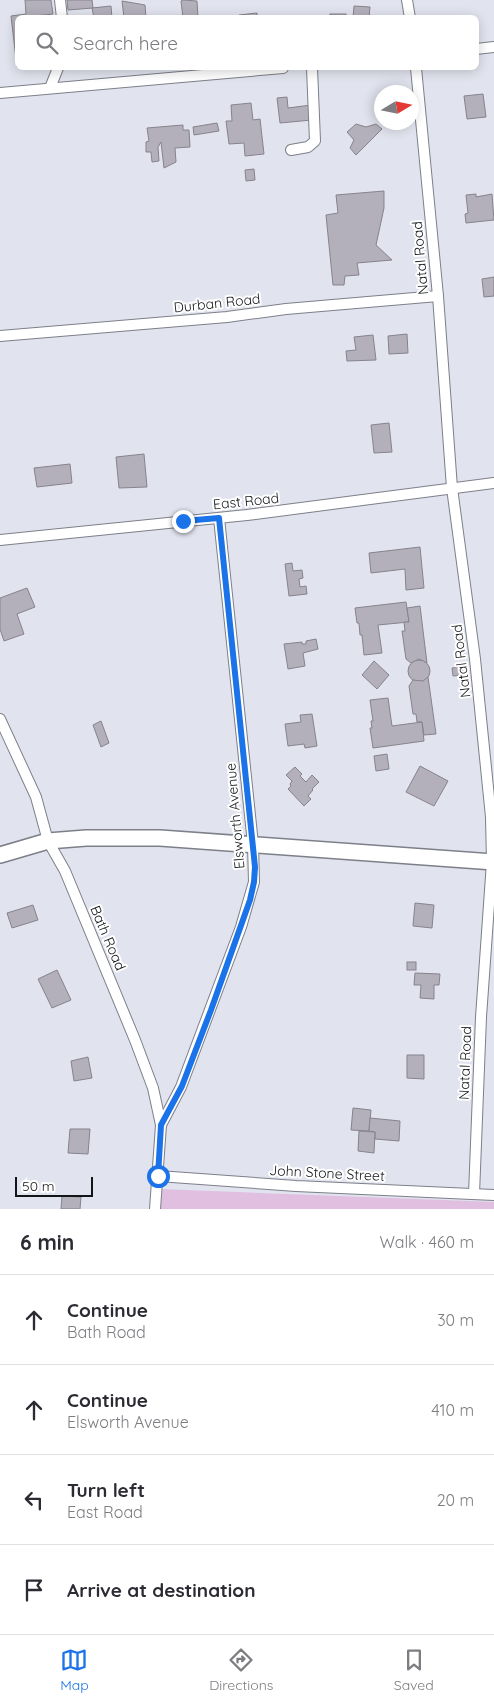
<!DOCTYPE html>
<html lang="en">
<head>
<meta charset="utf-8">
<style>
  body { margin:0; font-family:Quicksand,sans-serif; background:#f7f7f7; color:#2b2b33 }
  .compass { position:absolute; left:374px; top:85px; width:45px; height:45px; border-radius:50%; background:#fff; box-shadow:0 2px 12px #0003; rotate:80deg }
  .scale { position:absolute; left:15px; bottom:12px; width:78px; box-sizing:border-box; padding-left:5px; border:2px solid #131418; border-top:0; font-size:14px; line-height:18px; white-space:nowrap; color:#131418; -webkit-text-stroke:4px #fff; paint-order:stroke }
  .stop { position:absolute; width:15px; height:15px; margin:-11px; border:4px solid #1a73e8; border-radius:50%; background:#fff }
  .stop.end { background:#1a73e8; border-color:#fff; box-shadow:0 1px 5px #0008 }
  .list { margin:0; padding:0; list-style:none }
  h2 { display:flex; justify-content:space-between; align-items:center; height:65px; margin:0; padding:0 20px; font-size:21px }
  h2 small { font-size:16px; font-weight:400; color:#7c7c81 }
  .list li { display:grid; grid-template-columns:32px 1fr auto; gap:15px; align-items:center; box-sizing:border-box; height:90px; padding:0 20px; border-top:1px solid #e1e1e2 }
  .list b { display:block; font-size:19px; white-space:nowrap }
  .list p { margin:0; font-size:16px; white-space:nowrap; color:#7c7c81 }
  .list em { font-size:16px; font-style:normal; color:#7c7c81 }
  .icon { flex:none; width:28px; height:28px; fill:none; stroke:currentColor; stroke-width:2; stroke-linecap:round; stroke-linejoin:round }
  .map { position:relative; flex:none; width:494px; height:1209px; overflow:hidden }
  .search { position:absolute; background:#fff; box-shadow:0 2px 12px #0003; left:15px; right:15px; top:15px; height:55px; display:flex; align-items:center; gap:12px; box-sizing:border-box; padding:0 18px; border-radius:8px; color:#7c7c81; font-size:19px }
  .sheet { height:425px; background:#fff }
  nav { display:flex; justify-content:space-around; align-items:center; box-sizing:border-box; height:70px; border-top:1px solid #e1e1e2; background:#fff; font-size:14px; color:#7c7c81 }
  nav a { display:grid; justify-items:center; gap:2px }
  nav .on { color:#1a73e8 }
  .map>svg:first-child { display:block }
</style>
</head>
<body>
<div class="map">
<svg width="494" height="1209" viewBox="0 0 494 1209">
  <rect width="100%" height="100%" fill="#e1e3ee"/>
  <path fill="#e0bfe1" d="M160 1189 494 1202V1209H159Z"/>
  <g fill="#b4b0bb" stroke="#87838d">
    <path d="M25 0H51L53 14 18 18 17 67 11 16 26 14Z"/>
    <path d="M67 0H92L93 8 68 10Z"/>
    <path d="M183 0 197 1 198 18H183L181 1Z"/>
    <path d="M122 1 145 5 146 18H124Z"/>
    <path d="M111 6 112 18H94L92 8Z"/>
    <path d="M354 6 370 7 369 18H353Z"/>
    <path d="M257 13V18H239V15Z"/>
    <rect x="330" y="14" width="16" height="4"/>
    <path d="M483 94 486 117 467 119 464 96Z"/>
    <path d="M287 97 288 108 311 105 312 120 280 123 277 98Z"/>
    <path d="M251 103 253 120 260 119 264 154 245 156 244 143 229 144 226 121H232L231 105Z"/>
    <path d="M217 123 219 131 194 135 193 127Z"/>
    <path d="M356 124 366 127 376 124 382 129 356 155 350 148 354 140 347 132Z"/>
    <path d="M183 125V130H189L190 147 175 148 176 162 164 168 161 142 158 147 159 161 152 162 151 152H146V142L149 141 147 128Z"/>
    <path d="M254 169 255 180 246 181 245 170Z"/>
    <path d="M384 191V208L376 245 392 260 357 263 359 275 345 276 344 285H333L326 215 338 213 336 195Z"/>
    <path d="M476 194V197L492 194 494 220 466 223 465 214 468 213 466 195Z"/>
    <path d="M494 277V296L484 297 482 279Z"/>
    <path d="M407 334 408 353 389 354 388 336Z"/>
    <path d="M373 335 376 360 347 361 346 351 356 350 354 337Z"/>
    <path d="M389 423 392 452 374 453 371 425Z"/>
    <path d="M144 454 147 487 119 488 116 457Z"/>
    <path d="M70 464 72 483 37 487 34 468Z"/>
    <path d="M420 547 424 588 406 590 405 569 371 573 369 553Z"/>
    <path d="M292 563 293 571 302 570 303 578 299 579 300 587 306 586 307 594 289 596 285 564Z"/>
    <path d="M27 588 35 607 17 614 24 634 4 641 0 629V598Z"/>
    <path d="M406 602 409 622 378 625 382 653 364 655 362 635H360L359 623H357L355 608Z"/>
    <path d="M420 606 427 663 419 659 411 663 406 659 402 631H405L404 622H409L407 608Z"/>
    <path d="M316 639 318 649 303 653 305 666 288 669 284 644 302 642V644H306V641Z"/>
    <circle cx="419" cy="671" r="11"/>
    <path d="M374 661 389 675 377 689 362 675Z"/>
    <path d="M462 667 463 675 453 676 452 668Z"/>
    <path d="M428 677 436 734 424 735 422 722H417L416 714H413L409 686 413 680 423 681Z"/>
    <path d="M388 698 392 726 422 722 424 741 373 748 370 728H372L371 721H373L370 700Z"/>
    <path d="M312 714 317 746 305 748 304 744 288 746 285 724 301 722 300 715Z"/>
    <path d="M101 721 109 743 101 747 93 725Z"/>
    <path d="M387 754 389 769 376 771 374 756Z"/>
    <path d="M420 766 448 781 434 806 406 792Z"/>
    <path d="M295 767 302 774 300 776 306 782 312 775 319 782 312 789 313 790 308 796 311 799 304 806 288 789 291 786 290 784 292 781 286 775Z"/>
    <path d="M415 903 434 905 432 928 413 926Z"/>
    <path d="M33 905 38 920 12 928 7 913Z"/>
    <rect x="407" y="962" width="9" height="8"/>
    <path d="M57 970 71 1000 52 1008 38 979Z"/>
    <path d="M415 973 440 974 439 985H434V999L420 998 421 985H414Z"/>
    <path d="M407 1055H424V1079L407 1078Z"/>
    <path d="M88 1057 92 1078 74 1081 71 1061Z"/>
    <path d="M353 1108 371 1110 369 1131 351 1130Z"/>
    <path d="M370 1118 400 1121 399 1141 375 1139V1132L369 1131Z"/>
    <path d="M70 1129H90L88 1154 68 1153Z"/>
    <path d="M359 1131 375 1132 374 1153 358 1151Z"/>
    <path d="M62 1196 81 1197 80 1209H61Z"/>
  </g>
  <g fill="none" stroke-linecap="round" stroke-linejoin="round">
    <defs>
      <g id="minor">
        <path d="M60 0 62 18"/>
        <path d="M407 0 410 18"/>
        <path d="M476 49 494 47"/>
        <path d="M416 68 438 296 452 488 475 659 491 817 492 862 481 1017 474 1194"/>
        <path d="M50 88 58 68"/>
        <path d="M0 93 283 68"/>
        <path d="M291 150 308 147 315 141 312 68"/>
        <path d="M0 336 227 317 286 309 438 296"/>
        <path d="M0 540 247 515 494 483"/>
        <path d="M0 719 36 797 48 841 65 871 135 1040 153 1088 161 1125 155 1209"/>
        <path d="M161 1125 181 1087 241 927 254 882 253 844 219 518"/>
        <path d="M158 1176 296 1186 494 1195"/>
      </g>
      <path id="highway" d="M0 855 48 841 86 838H160L494 862"/>
    </defs>
    <use href="#minor" stroke="#7d7f89" stroke-width="12"/>
    <use href="#highway" stroke="#7d7f89" stroke-width="18"/>
    <use href="#minor" stroke="#fff" stroke-width="10"/>
    <use href="#highway" stroke="#fff" stroke-width="15"/>
  </g>
  <g fill="none" stroke-linecap="round" stroke-linejoin="round">
    <path stroke="#1a73e8" stroke-width="6" d="M158 1176 161 1125 182 1086 211 1010 250 900 254 882 255 867 219 518 183 521"/>
  </g>
  <g text-anchor="middle" stroke-width="4" stroke-linejoin="round" paint-order="stroke">
    <g font-size="14" fill="#131418" stroke="#fff">
      <text transform="translate(420 258) rotate(-95)" y="5">Natal Road</text>
      <text transform="translate(217 303) rotate(-6)" y="5">Durban Road</text>
      <text transform="translate(246 501) rotate(-6)" y="5">East Road</text>
      <text transform="translate(461 661) rotate(-97)" y="5">Natal Road</text>
      <text transform="translate(235 816) rotate(-95)" y="5">Elsworth Avenue</text>
      <text transform="translate(108 938) rotate(67)" y="5">Bath Road</text>
      <text transform="translate(465 1063) rotate(-88)" y="5">Natal Road</text>
      <text transform="translate(327 1173) rotate(3)" y="5">John Stone Street</text>
    </g>
  </g>
</svg>
<svg class="compass" viewBox="-18 -18 36 36"><path d="M0-13l5 13h-10z" fill="#e53935"/><path d="M0 13l5-13h-10z" fill="#7c7c81"/></svg>
<div class="scale">50 m</div>
<div class="stop" style="left:158px;top:1176px"></div>
<div class="stop end" style="left:183px;top:521px"></div>
<div class="search"><svg class="icon" aria-label="search" viewBox="0 0 24 24"><circle cx="10" cy="10" r="6"/><path d="M15 15l6 6"/></svg>Search here</div>
</div>
<section class="sheet">
<h2>6 min<small>Walk · 460 m</small></h2>
<ul class="list">
<li><svg class="icon" aria-label="ahead" viewBox="0 0 24 24"><path d="M12 20V5M6 11l6-6 6 6"/></svg><div><b>Continue</b><p>Bath Road</p></div><em>30 m</em></li>
<li><svg class="icon" aria-label="ahead" viewBox="0 0 24 24"><path d="M12 20V5M6 11l6-6 6 6"/></svg><div><b>Continue</b><p>Elsworth Avenue</p></div><em>410 m</em></li>
<li><svg class="icon" aria-label="left" viewBox="0 0 24 24"><path d="M17 20v-9H6M10 6l-5 5 5 5"/></svg><div><b>Turn left</b><p>East Road</p></div><em>20 m</em></li>
<li><svg class="icon" aria-label="arrive" viewBox="0 0 24 24"><path d="M6 21V4h12l-3 4 3 4H6"/></svg><div><b>Arrive at destination</b></div></li>
</ul>
</section>
<nav>
<a class="on"><svg class="icon" aria-label="map" viewBox="0 0 24 24"><path d="M3 6l6-2 6 2 6-2v14l-6 2-6-2-6 2zM9 4v14M15 6v14"/></svg>Map</a>
<a><svg class="icon" aria-label="directions" viewBox="0 0 24 24"><path d="M12 3l9 9-9 9-9-9zM9 14v-3h6M13 9l2 2-2 2"/></svg>Directions</a>
<a><svg class="icon" aria-label="saved" viewBox="0 0 24 24"><path d="M7 4h10v16l-5-4-5 4z"/></svg>Saved</a>
</nav>
</body>
</html>
